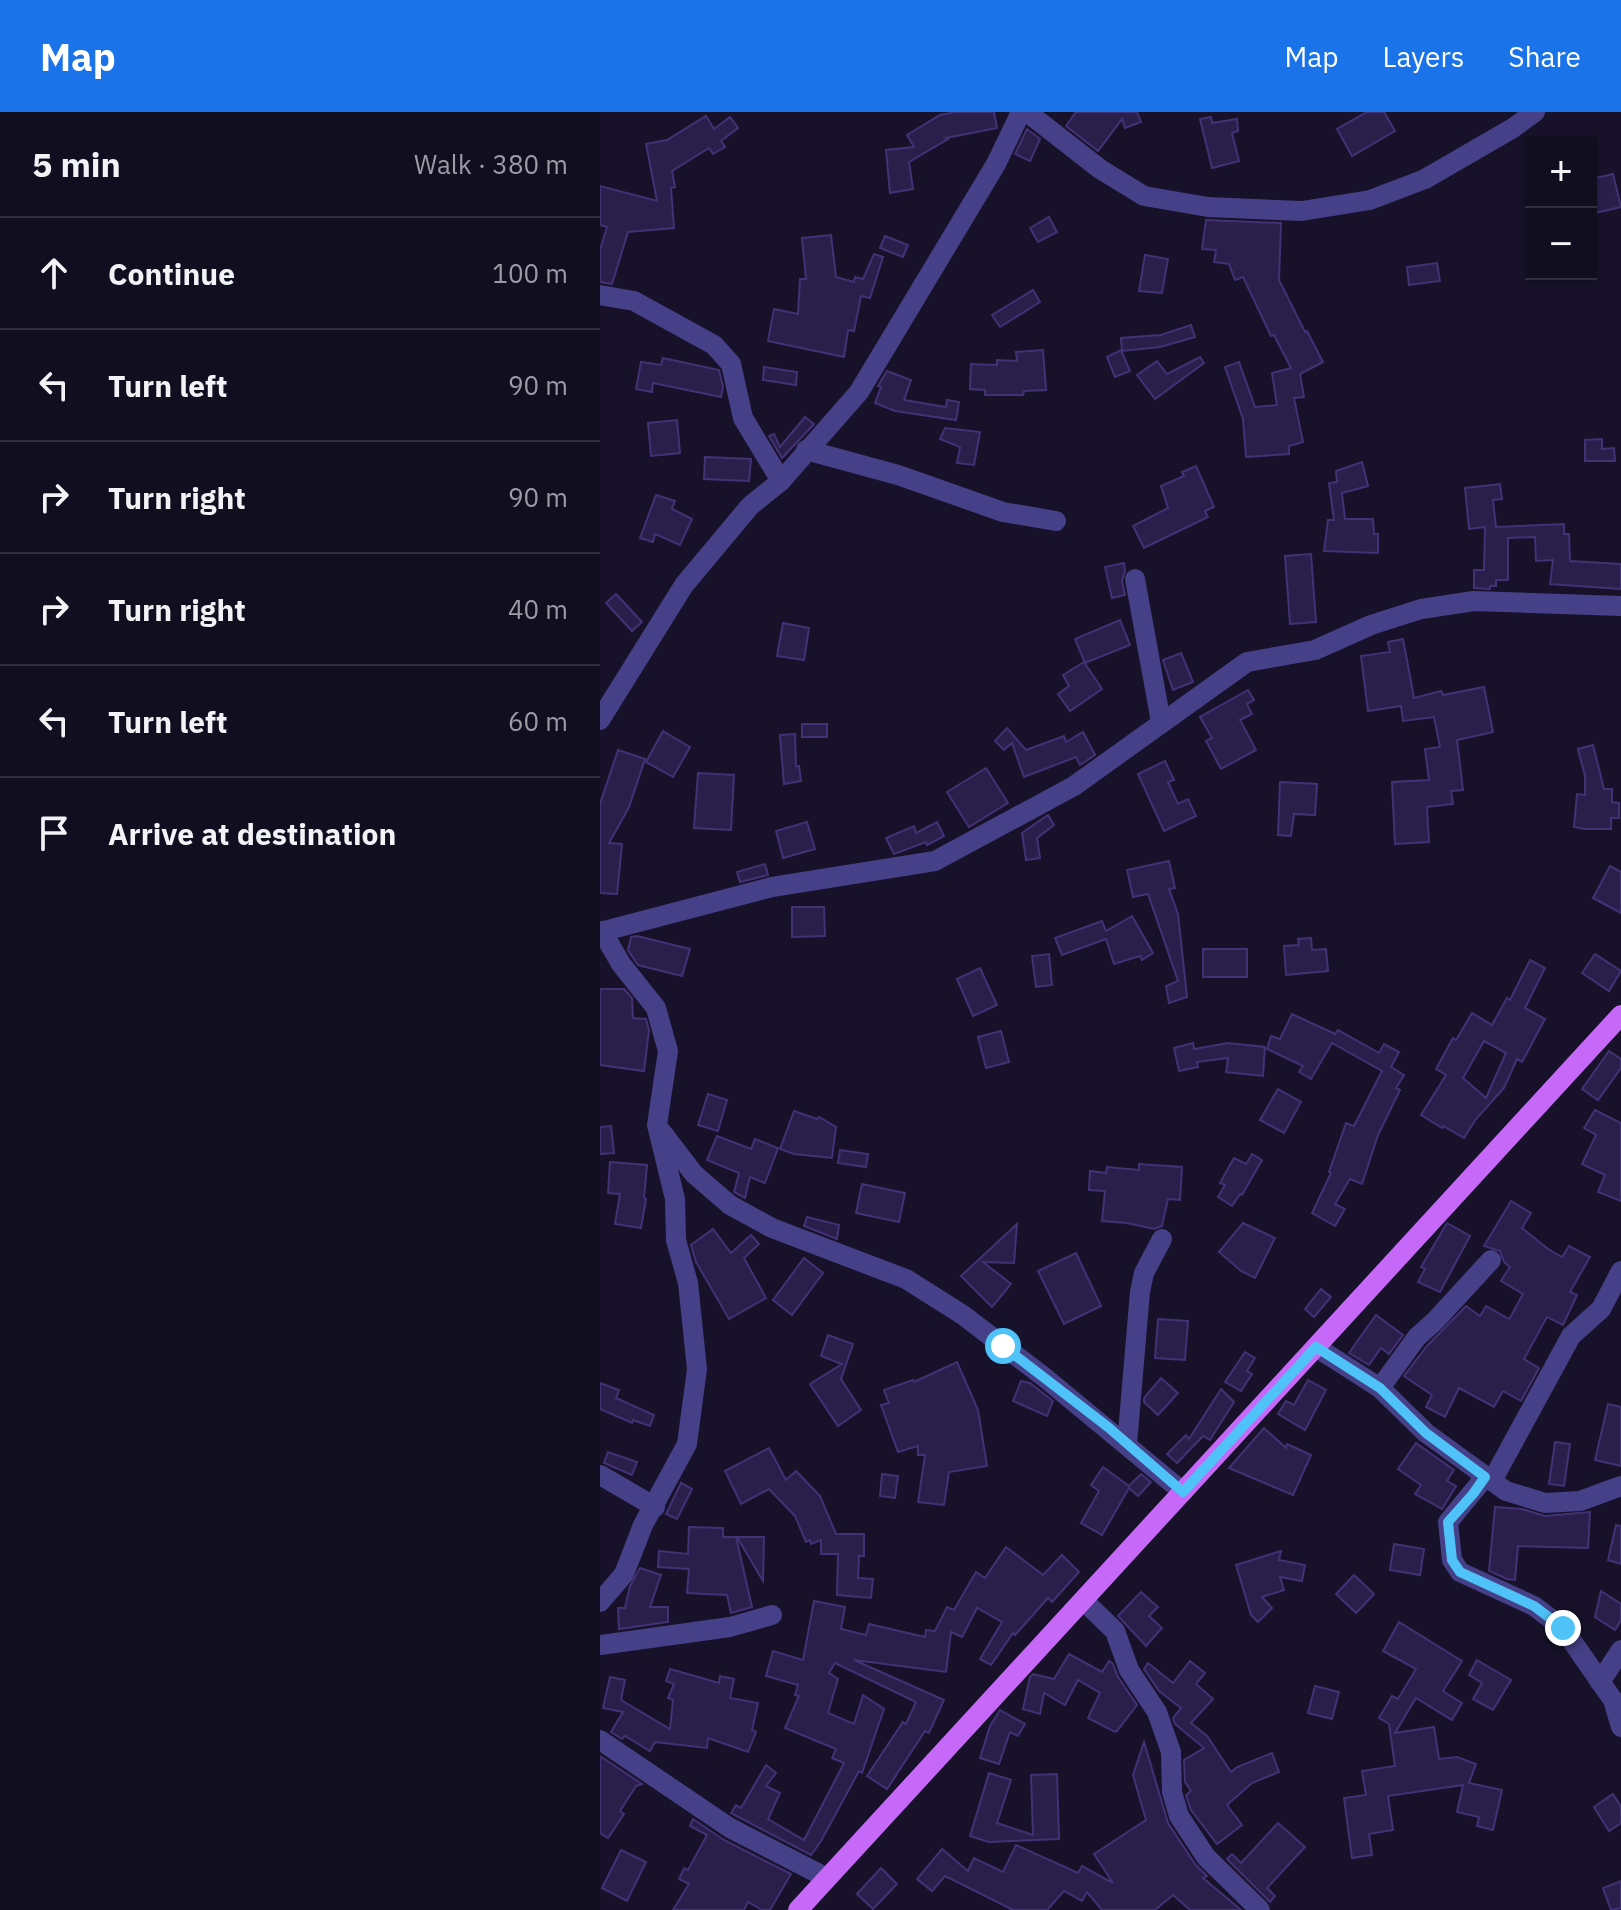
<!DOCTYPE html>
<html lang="en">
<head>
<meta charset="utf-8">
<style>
  body { margin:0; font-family:"IBM Plex Sans",sans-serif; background:#1e1c2d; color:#f1f3f6 }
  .controls { position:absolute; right:24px; top:24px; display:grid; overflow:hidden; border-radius:0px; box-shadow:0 2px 6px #0004 }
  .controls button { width:72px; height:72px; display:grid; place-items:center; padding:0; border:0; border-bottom:2px solid #302e3e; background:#110e20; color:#f1f3f6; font:40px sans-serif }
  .stop { position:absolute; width:24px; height:24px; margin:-18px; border:6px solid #4fc3f7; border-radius:50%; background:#fff }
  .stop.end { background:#4fc3f7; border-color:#fff; box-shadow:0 2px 8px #0008 }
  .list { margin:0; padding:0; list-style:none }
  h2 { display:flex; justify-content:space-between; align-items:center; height:104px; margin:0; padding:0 32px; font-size:34px }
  h2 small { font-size:26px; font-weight:400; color:#9c9ca5 }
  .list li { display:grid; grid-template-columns:52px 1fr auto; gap:24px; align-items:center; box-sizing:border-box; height:112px; padding:0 32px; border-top:2px solid #302e3e }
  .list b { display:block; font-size:30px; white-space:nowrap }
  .list em { font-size:26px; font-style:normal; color:#9c9ca5 }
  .icon { flex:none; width:44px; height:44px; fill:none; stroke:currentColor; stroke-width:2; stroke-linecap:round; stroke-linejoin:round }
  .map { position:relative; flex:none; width:1021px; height:1798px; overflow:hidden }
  header { display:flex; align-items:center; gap:48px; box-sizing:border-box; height:112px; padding:0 40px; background:#1a73e8; color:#fff }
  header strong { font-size:38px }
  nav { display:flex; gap:44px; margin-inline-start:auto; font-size:28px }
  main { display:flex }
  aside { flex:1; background:#110e20 }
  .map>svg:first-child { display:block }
</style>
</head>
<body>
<header>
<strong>Map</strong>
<nav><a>Map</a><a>Layers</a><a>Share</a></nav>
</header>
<main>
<aside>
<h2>5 min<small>Walk · 380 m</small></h2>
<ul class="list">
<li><svg class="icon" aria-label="ahead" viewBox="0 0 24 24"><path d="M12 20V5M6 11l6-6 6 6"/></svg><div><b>Continue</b></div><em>100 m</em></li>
<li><svg class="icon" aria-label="left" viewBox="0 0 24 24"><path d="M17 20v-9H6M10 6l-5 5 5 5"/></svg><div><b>Turn left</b></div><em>90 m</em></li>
<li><svg class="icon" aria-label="right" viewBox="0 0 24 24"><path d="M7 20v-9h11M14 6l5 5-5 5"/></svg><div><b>Turn right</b></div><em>90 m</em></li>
<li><svg class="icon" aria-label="right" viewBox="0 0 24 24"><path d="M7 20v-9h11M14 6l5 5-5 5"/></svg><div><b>Turn right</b></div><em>40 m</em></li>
<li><svg class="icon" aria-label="left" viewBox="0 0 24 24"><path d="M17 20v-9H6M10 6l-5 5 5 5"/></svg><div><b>Turn left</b></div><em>60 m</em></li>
<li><svg class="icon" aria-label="arrive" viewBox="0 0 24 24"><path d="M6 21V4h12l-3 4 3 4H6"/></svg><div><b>Arrive at destination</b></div></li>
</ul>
</aside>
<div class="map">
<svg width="1021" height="1798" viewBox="0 0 1021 1798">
  <rect width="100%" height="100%" fill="#17122a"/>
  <g fill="#291f4a" stroke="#423275" stroke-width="2" fill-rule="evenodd">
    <path d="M355 0H394L397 16 346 26 348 27 309 50 313 77 290 81 286 38 314 35 307 23 340 3Z"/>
    <path d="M476 0H537L541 10 525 16 522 7 498 39 466 14Z"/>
    <path d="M767 0H784L795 19 752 44 737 17Z"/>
    <path d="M106 4 114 17 130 5 138 16 121 29 125 35 113 42 109 36 72 59 75 75 71 76 74 116 28 120 12 172 0 170V138L7 115 0 113V74L57 89 46 32 67 28Z"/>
    <path d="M611 5 612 11 637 7 638 19 632 21 639 49 612 56 600 7Z"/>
    <path d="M427 17 440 27 430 49 415 42Z"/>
    <path d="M1013 62 1021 95 995 101 991 67Z"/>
    <path d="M449 105 457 120 438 130 430 116Z"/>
    <path d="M606 108 681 111 679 168 705 220 707 219 723 250 700 262 704 285 694 286 703 330 689 334V342L646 345 643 307 625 255 639 250 655 295 677 293 672 261 691 256 674 223 671 224 643 165 635 168 629 152 614 150 616 138 602 137Z"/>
    <path d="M231 123 236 165 254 170 255 165 263 167 274 142 283 145 270 186 261 184 254 219 248 218 244 245 168 229 174 197 198 202 200 167H206L202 126Z"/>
    <path d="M285 124 308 133 303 145 280 136Z"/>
    <path d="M545 143 568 147 562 181 539 179Z"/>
    <path d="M837 151 840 169 809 173 807 155Z"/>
    <path d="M433 178 440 190 400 215 392 203Z"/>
    <path d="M591 213 595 225 560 235 522 239 521 226 561 223Z"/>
    <path d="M443 238 446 278 424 279 423 283H385V278L370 277 371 252 397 253V248L417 249 416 240Z"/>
    <path d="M521 238 530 259 515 265 507 245Z"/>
    <path d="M600 245 604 251 555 287 537 263 557 249 567 262Z"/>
    <path d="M63 246 119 258 123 275 121 285 53 271 52 280 36 277 41 250 61 253Z"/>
    <path d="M164 255 197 260 196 273 163 268Z"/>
    <path d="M287 259 311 268 304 288 346 295 347 288 359 290 356 308 295 299 275 291 281 275 278 274Z"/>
    <path d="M205 305 214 312 182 346 169 324 174 322 180 335Z"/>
    <path d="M77 308 80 341 51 344 48 311Z"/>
    <path d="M345 316 380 320 374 353 357 351 360 335 340 327Z"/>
    <path d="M1002 327V337L1014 336 1015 349H985V328Z"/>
    <path d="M105 345 151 347 149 369 104 367Z"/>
    <path d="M762 350 768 374 742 381 745 407H773L774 422H778V441L724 439 728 408H734L729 371 737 370 736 359Z"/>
    <path d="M596 354 614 395 605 399 608 405 544 436 533 414 568 396 561 374 584 364 582 360Z"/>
    <path d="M900 372 902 387 893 388 896 415 964 412V422H969L970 449 1021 452V477L950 472 953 448 936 449 935 425 908 426V468H896V474H890V477L874 476V458H884L885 415 869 417 865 376Z"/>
    <path d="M56 383 75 389 72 397 92 407 80 433 55 422 53 430 40 426Z"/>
    <path d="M711 442 716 510 690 512 685 444Z"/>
    <path d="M524 451 525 459 522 469 525 483 512 486 505 455Z"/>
    <path d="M16 482 42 510 32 519 6 491Z"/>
    <path d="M520 508 530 533 485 551 475 527Z"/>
    <path d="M183 511 209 516 204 548 177 544Z"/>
    <path d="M803 527 814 586 841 579 843 583 884 575 893 620 857 628 863 678 851 679 853 692 827 695 829 730 795 732 792 670 829 668 825 637 840 635 834 605 803 609 801 594 768 599 761 544 790 540 788 530Z"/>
    <path d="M581 541 593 570 573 578 563 548Z"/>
    <path d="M484 550 502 577 470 599 458 582 469 574 463 563Z"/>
    <path d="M648 578 654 588 647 592 652 602 640 608 656 638 621 657 606 629 612 626 600 605Z"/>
    <rect x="202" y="612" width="25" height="13"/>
    <path d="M407 616 426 638 464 624 466 630 483 620 495 643 480 653 476 645 424 665 412 631 404 638 395 629Z"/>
    <path d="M63 619 90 635 73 665 46 650Z"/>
    <path d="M195 622 196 654H199L201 669 184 672 180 623Z"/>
    <path d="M993 633 1004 677H1012V690L1019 691V706H1011V717H985L974 715 977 682 985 683V664L978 637Z"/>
    <path d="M18 638 45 647 29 695 9 731 22 732 17 782 0 781V692Z"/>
    <path d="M565 649 574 668 568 670 578 692 588 687 596 704 564 719 538 662Z"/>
    <path d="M386 656 408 691 369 715 347 680Z"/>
    <path d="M98 661 134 663 131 718 94 716Z"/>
    <path d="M680 670 717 672 715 703 694 702 691 724 678 723Z"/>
    <path d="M448 703 454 713 437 726 440 746 426 748 422 721Z"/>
    <path d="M207 710 215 737 183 746 176 719Z"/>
    <path d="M337 710 344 724 327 733 326 730 294 742 286 726 314 714 316 721Z"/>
    <path d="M569 749 575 776 569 777 578 802 587 885 569 891 566 874 578 869 548 782 533 785 527 758Z"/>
    <path d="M165 752 168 763 140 770 137 760Z"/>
    <path d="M1010 754 1021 760V801L993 786Z"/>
    <path d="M192 795H224L225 824 192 825Z"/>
    <path d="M532 804 553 841 542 848 540 844 514 852 506 827 462 843 455 826 502 809 506 819Z"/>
    <path d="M37 824 90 837 82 864 38 853 28 838 31 825Z"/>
    <path d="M711 826 712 838 726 837 728 859 686 863 684 834 699 833 698 827Z"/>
    <rect x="603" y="837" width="44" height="28"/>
    <path d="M449 842 452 873 436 875 432 844Z"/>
    <path d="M995 842 1021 859 1009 879 982 861Z"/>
    <path d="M930 848 945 856 925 896 945 907 922 950 917 947 904 976 876 1007 864 1026 843 1014 842 1016 821 1003 846 963 836 957 853 926 856 928 872 901 892 913 907 886 910 888ZM884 929 906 941 886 986 863 966Z"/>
    <path d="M380 856 397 893 373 904 357 867Z"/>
    <path d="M0 877H24L32 886 33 906 46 907 49 918 44 959 0 953Z"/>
    <path d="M692 902 735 922 738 918 779 941 784 932 799 940 791 955 804 963 796 976 800 978 778 1023 762 1072 750 1067 735 1092 745 1097 735 1114 712 1101 731 1061 729 1060 746 1011 754 1014 782 959 732 931 711 967 699 960 703 954 667 937 671 924 680 927Z"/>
    <path d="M401 919 409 950 386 956 378 925Z"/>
    <path d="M593 931 594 937 628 931 665 935 663 964 626 960 628 946 597 950 598 955 579 959 574 936Z"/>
    <path d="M1009 939 1021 947V956L998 988 982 977Z"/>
    <path d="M678 977 701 990 684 1021 660 1008Z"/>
    <path d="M108 982 127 988 118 1019 98 1013Z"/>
    <path d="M995 998 1021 1011V1089L998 1080 1005 1063 982 1052 996 1023 984 1016Z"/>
    <path d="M194 999 217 1007 219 1005 236 1015 232 1046 194 1042 180 1037Z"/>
    <path d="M11 1014 14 1041 0 1042V1015Z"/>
    <path d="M117 1024 151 1037 155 1027 178 1036 165 1071 150 1065 145 1086 134 1080 139 1061 107 1048Z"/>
    <path d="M240 1038 268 1042 266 1055 238 1051Z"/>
    <path d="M652 1042 662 1048 642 1083 640 1082 632 1094 618 1085 625 1073 620 1071 634 1046 646 1052Z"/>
    <path d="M10 1050 47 1053 44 1086 46 1087 41 1116 15 1112 20 1082 8 1081Z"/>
    <path d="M539 1052 582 1055 580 1088 568 1087 562 1114 554 1117 527 1111 502 1109 505 1079 489 1078 490 1059 506 1061 507 1055 539 1058Z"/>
    <path d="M262 1072 305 1081 299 1110 256 1101Z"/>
    <path d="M911 1089 931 1101 922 1116 948 1137 962 1145 969 1134 990 1145 970 1180 977 1183 963 1213 947 1205 924 1247 939 1256 921 1289 903 1279 894 1295 859 1276 845 1305 826 1295 832 1283 804 1264 827 1234 866 1194 880 1204 886 1194 909 1207 911 1204 923 1182 901 1169 910 1155 904 1150 900 1139 884 1134Z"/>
    <path d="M207 1105 239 1113 237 1127 204 1114Z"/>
    <path d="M643 1111 675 1126 655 1166 641 1159 619 1140Z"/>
    <path d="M847 1111 870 1124 840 1180 818 1170 825 1157 821 1155Z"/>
    <path d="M417 1112 414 1151 383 1150 411 1172 392 1195 361 1164Z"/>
    <path d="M113 1117 131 1141 151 1123 159 1132 144 1146 166 1186 129 1207 96 1150 91 1133Z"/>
    <path d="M476 1141 501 1194 464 1212 438 1159Z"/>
    <path d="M204 1146 223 1161 192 1203 173 1188Z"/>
    <path d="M721 1177 731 1185 714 1205 705 1197Z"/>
    <path d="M776 1203 803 1223 789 1242 781 1236 769 1253 749 1241Z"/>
    <path d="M558 1207 588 1209 585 1248 555 1246Z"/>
    <path d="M228 1223 253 1232 241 1267 261 1298 238 1314 210 1272 242 1252 221 1244Z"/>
    <path d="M645 1240 655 1246 647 1259 652 1262 641 1279 625 1270Z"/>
    <path d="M357 1250 378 1298 387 1354 349 1360 344 1393 318 1390 325 1343H318V1334L298 1340 281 1293 289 1291 284 1278 313 1268 314 1270Z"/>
    <path d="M561 1266 578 1281 558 1303 544 1290V1286Z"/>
    <path d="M708 1268 726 1278 705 1318 678 1302 686 1289 694 1293Z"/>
    <path d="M421 1269 430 1271 453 1289 447 1304 413 1289Z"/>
    <path d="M0 1271 19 1278 16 1286 54 1303 50 1314 33 1308 32 1311 0 1297Z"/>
    <path d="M621 1277 634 1290 610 1328 603 1324 577 1351 567 1342 586 1323 589 1327Z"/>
    <path d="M1008 1292 1021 1295V1354L995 1348Z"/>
    <path d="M664 1316 686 1336 687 1332 711 1343 693 1383 629 1356Z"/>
    <path d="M955 1330 970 1332 964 1374 949 1372Z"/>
    <path d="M816 1331 854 1358 847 1369 856 1374 842 1397 815 1382 821 1373 798 1357Z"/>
    <path d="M169 1336 186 1368 196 1359 220 1384 236 1422H264V1444H259L258 1466 273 1467 271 1486 237 1483 238 1442H221V1428L211 1432 210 1428 206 1430 195 1404 169 1377 141 1392 125 1359Z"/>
    <path d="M8 1340 37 1350 32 1363 4 1351Z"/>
    <path d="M503 1355 529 1374 541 1362 551 1370 538 1384 529 1376 502 1423 481 1411 499 1379 491 1373Z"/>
    <path d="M282 1362 298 1364 295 1386 280 1384Z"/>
    <path d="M81 1371 92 1377 77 1407 66 1402Z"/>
    <path d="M895 1395 922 1397 945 1404 990 1400 988 1436 918 1434 915 1468 907 1467 889 1459Z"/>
    <path d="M1016 1413 1021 1414V1452L1008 1448Z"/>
    <path d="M89 1415 123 1416V1425H136L152 1495 131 1501 127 1483 87 1481 89 1457 58 1455 59 1439 88 1442Z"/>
    <path d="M137 1425H164L163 1469Z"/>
    <path d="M794 1432 824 1437 820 1463 790 1458Z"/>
    <path d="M406 1435 443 1463 462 1443 479 1460 452 1490 448 1486 415 1523 413 1521 391 1553 380 1547 402 1510 377 1496 362 1525 351 1520 346 1560 254 1548 344 1588 329 1621 325 1619 287 1677 267 1664 303 1610 306 1612 316 1590 235 1551 229 1561 238 1567 228 1601 254 1612 263 1583 284 1597 262 1661 259 1659 221 1729 211 1743 131 1701 136 1693 141 1696 166 1653 176 1661 166 1674 180 1681 168 1707 204 1728 244 1651 232 1646 236 1637 185 1616 199 1584 195 1583 198 1573 166 1564 173 1539 203 1548 214 1489 245 1495 241 1517 266 1523 269 1512 325 1525 326 1518 335 1519 347 1495 354 1498 376 1460 385 1466Z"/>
    <path d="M681 1439 679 1448 705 1453 702 1469 680 1465 684 1478 662 1485 672 1496 658 1510 651 1503 636 1453Z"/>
    <path d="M40 1456 61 1463 50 1495H68V1510L19 1517 18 1496H25L30 1474Z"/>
    <path d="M754 1463 774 1482 756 1501 736 1482Z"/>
    <path d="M1001 1479 1021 1492V1508L1015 1518 995 1505Z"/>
    <path d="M541 1480 558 1495 549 1504 562 1516 546 1534 518 1504Z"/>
    <path d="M799 1510 862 1549 843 1579 862 1591 852 1608 816 1586 795 1621 834 1615 839 1647 857 1645 876 1652 869 1671 902 1678 893 1718 877 1714 879 1705 857 1700 863 1673 788 1684 793 1718 769 1722 772 1743 752 1746 744 1686 766 1683 762 1659 795 1654 789 1612 779 1606 792 1584 798 1587 816 1557 783 1539Z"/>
    <path d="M469 1542 502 1560 509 1549 513 1552 518 1565 537 1593 517 1619 515 1620 488 1606 500 1581 478 1568 465 1593 444 1581 440 1602 423 1597 430 1565 433 1562 454 1567Z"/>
    <path d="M877 1548 911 1568 893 1598 873 1587 882 1571 869 1563Z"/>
    <path d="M590 1549 605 1561 596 1572 613 1587 591 1611 607 1624 631 1660 637 1655 672 1641 679 1660 652 1671 627 1693 642 1713 617 1732 591 1698 586 1683 591 1679 585 1670 584 1648 604 1636 575 1612 573 1606 581 1596 559 1579 544 1557 548 1551 573 1571Z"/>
    <path d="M70 1557 119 1571 120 1564 134 1567 130 1586 158 1591 152 1618 156 1620 148 1640 108 1626 107 1636 55 1630 50 1639 25 1624 22 1627 11 1620 23 1600 3 1596 10 1565 25 1568 21 1588 70 1617 73 1588 68 1586 74 1572 66 1569Z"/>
    <path d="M715 1574 739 1580 732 1607 708 1601Z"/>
    <path d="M400 1598 425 1612 418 1624 410 1620 399 1652 380 1646 390 1614Z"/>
    <path d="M544 1630 568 1711 595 1752 607 1764 603 1766 641 1798H590L573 1783 555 1798H502L487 1780 482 1789 464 1779 447 1798H413L345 1764 332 1779 317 1767 342 1737 368 1759 374 1746 403 1760 416 1733 478 1761 482 1754 513 1771 494 1742 546 1708 533 1663Z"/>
    <path d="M0 1644 42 1672 36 1674 20 1699 24 1702 8 1726 0 1721Z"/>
    <path d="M389 1661 411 1668 397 1711 433 1723 431 1663 457 1662 459 1727 389 1730 370 1724Z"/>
    <path d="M1013 1682 1021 1695V1711L1009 1719 994 1695Z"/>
    <path d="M93 1707 124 1728 191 1762 170 1798H162L148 1790 144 1798H73L89 1772 79 1767 84 1756 88 1758 107 1723 90 1714Z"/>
    <path d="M678 1711 705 1735 667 1776 675 1784 670 1790 627 1747 632 1742 641 1751Z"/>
    <path d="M21 1738 46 1750 27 1789 2 1776Z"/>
    <path d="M281 1756 297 1772 273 1797 257 1782Z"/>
    <path d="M1021 1769V1796L1011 1798 1003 1776Z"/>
  </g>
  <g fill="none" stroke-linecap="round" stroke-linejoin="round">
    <g stroke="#454087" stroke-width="20">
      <path d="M427 0 500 57 544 84 608 95 702 99 770 88 825 67 913 16 935 0"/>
      <path d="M0 183 34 189 114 233 131 252 143 306 181 369"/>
      <path d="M206 338 298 363 403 400 456 409"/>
      <path d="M535 467 561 610"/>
      <path d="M0 608 84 473 150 394 181 369 259 280 396 52 421 0"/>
      <path d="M0 820 172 775 335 749 474 674 647 550 715 538 771 513 821 497 874 489 1021 494"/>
      <path d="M61 1019 94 1062 130 1093 172 1116 306 1167 363 1203 444 1265 583 1380"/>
      <path d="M716 1235 780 1276 826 1321 906 1379 945 1391 980 1389 1021 1374"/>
      <path d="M780 1276 817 1225 835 1209 891 1148"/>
      <path d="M527 1332 540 1180 544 1161 562 1127"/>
      <path d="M0 1363 55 1395"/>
      <path d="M885 1365 848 1410 852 1448 860 1460 934 1494 963 1516 1013 1588 1021 1615"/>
      <path d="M892 1369 971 1224 1001 1197 1021 1159"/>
      <path d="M484 1489 515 1519 529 1558 557 1600 571 1640 572 1680 579 1704 606 1745 660 1798"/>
      <path d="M0 1490 24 1462 43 1413 87 1332 97 1257 88 1171 76 1128 75 1087 57 1013 68 939 56 896 21 852 2 819"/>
      <path d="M0 1533 130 1515 172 1503"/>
      <path d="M1000 1570 1021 1538"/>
      <path d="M0 1628 130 1716 227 1766"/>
    </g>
    <path stroke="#c769f8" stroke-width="20" d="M198 1798 1021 903"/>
  </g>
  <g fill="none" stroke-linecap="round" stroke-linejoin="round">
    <path stroke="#4fc3f7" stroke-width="10" d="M403 1234 508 1315 583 1380 716 1235 780 1276 826 1321 885 1365 873 1382 848 1410 852 1448 860 1460 934 1494 963 1516"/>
  </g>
</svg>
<div class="controls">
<button>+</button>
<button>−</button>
</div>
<div class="stop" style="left:403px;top:1234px"></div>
<div class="stop end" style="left:963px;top:1516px"></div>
</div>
</main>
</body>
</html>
